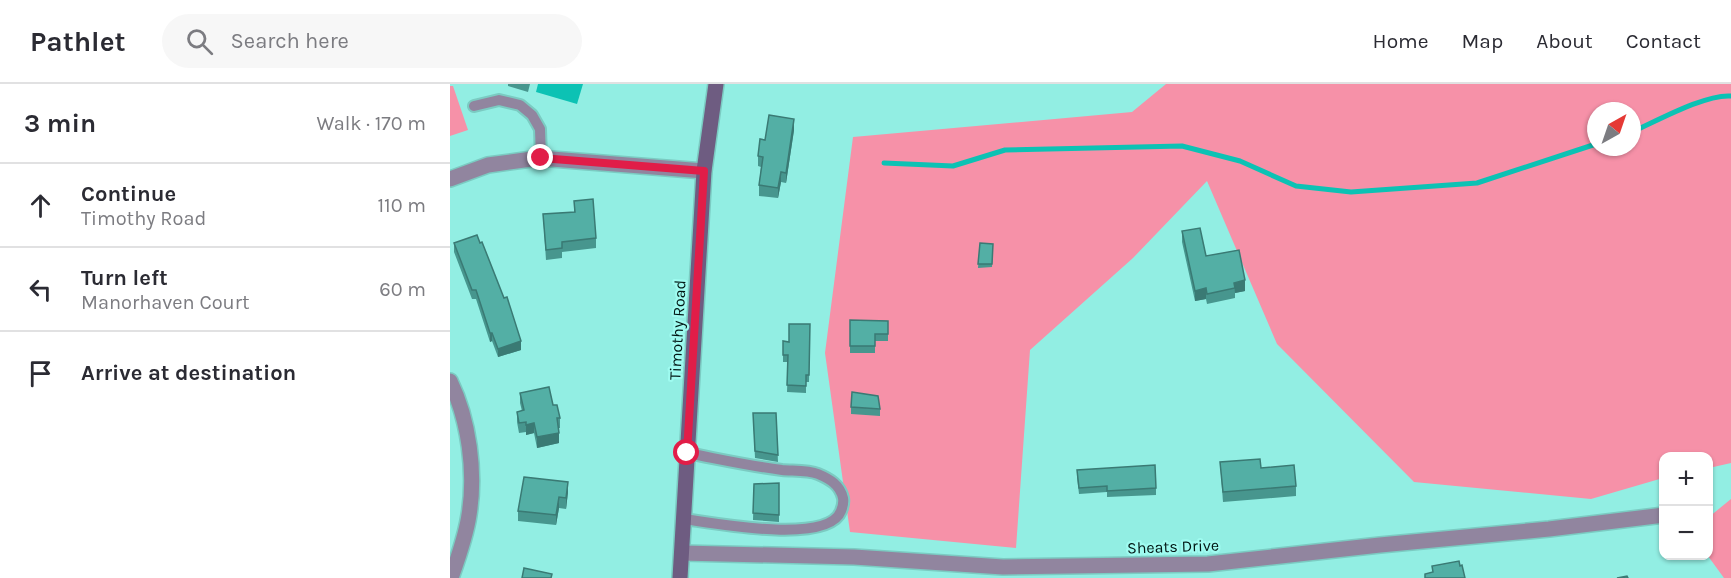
<!DOCTYPE html>
<html lang="en">
<head>
<meta charset="utf-8">
<style>
  body { margin:0; font-family:Karla,sans-serif; background:#f7f7f7; color:#2b2b33 }
  .controls { position:absolute; right:18px; bottom:18px; display:grid; overflow:hidden; border-radius:12px; box-shadow:0 2px 4px #0004 }
  .controls button { width:54px; height:54px; display:grid; place-items:center; padding:0; border:0; border-bottom:2px solid #e1e1e2; background:#fff; color:#2b2b33; font:30px sans-serif }
  .compass { position:absolute; left:1137px; top:18px; width:54px; height:54px; border-radius:50%; background:#fff; box-shadow:0 2px 4px #0004; rotate:40deg }
  .stop { position:absolute; width:18px; height:18px; margin:-14px; border:4px solid #e11d48; border-radius:50%; background:#fff }
  .stop.end { background:#e11d48; border-color:#fff; box-shadow:0 2px 6px #0008 }
  .list { margin:0; padding:0; list-style:none }
  h2 { display:flex; justify-content:space-between; align-items:center; height:78px; margin:0; padding:0 24px; font-size:26px }
  h2 small { font-size:20px; font-weight:400; color:#7c7c81 }
  .list li { display:grid; grid-template-columns:39px 1fr auto; gap:18px; align-items:center; box-sizing:border-box; height:84px; padding:0 24px; border-top:2px solid #e1e1e2 }
  .list b { display:block; font-size:22px; white-space:nowrap }
  .list p { margin:0; font-size:20px; white-space:nowrap; color:#7c7c81 }
  .list em { font-size:20px; font-style:normal; color:#7c7c81 }
  .icon { flex:none; width:33px; height:33px; fill:none; stroke:currentColor; stroke-width:2; stroke-linecap:round; stroke-linejoin:round }
  .map { position:relative; flex:none; width:1281px; height:494px; overflow:hidden }
  header { display:flex; align-items:center; gap:36px; box-sizing:border-box; height:84px; padding:0 30px; background:#fff; border-bottom:2px solid #e1e1e2 }
  header strong { font-size:28px }
  nav { display:flex; gap:33px; margin-inline-start:auto; font-size:21px }
  .search { width:420px; height:54px; background:#f7f7f7; display:flex; align-items:center; gap:15px; box-sizing:border-box; padding:0 21px; border-radius:33px; color:#7c7c81; font-size:22px }
  main { display:flex }
  aside { flex:1; background:#fff }
  .map>svg:first-child { display:block }
</style>
</head>
<body>
<header>
<strong>Pathlet</strong>
<div class="search"><svg class="icon" aria-label="search" viewBox="0 0 24 24"><circle cx="10" cy="10" r="6"/><path d="M15 15l6 6"/></svg>Search here</div>
<nav><a>Home</a><a>Map</a><a>About</a><a>Contact</a></nav>
</header>
<main>
<aside>
<h2>3 min<small>Walk · 170 m</small></h2>
<ul class="list">
<li><svg class="icon" aria-label="ahead" viewBox="0 0 24 24"><path d="M12 20V5M6 11l6-6 6 6"/></svg><div><b>Continue</b><p>Timothy Road</p></div><em>110 m</em></li>
<li><svg class="icon" aria-label="left" viewBox="0 0 24 24"><path d="M17 20v-9H6M10 6l-5 5 5 5"/></svg><div><b>Turn left</b><p>Manorhaven Court</p></div><em>60 m</em></li>
<li><svg class="icon" aria-label="arrive" viewBox="0 0 24 24"><path d="M6 21V4h12l-3 4 3 4H6"/></svg><div><b>Arrive at destination</b></div></li>
</ul>
</aside>
<div class="map">
<svg width="1281" height="494" viewBox="0 0 1281 494">
  <rect width="100%" height="100%" fill="#92eee3"/>
  <g fill="#f691a8" fill-rule="evenodd">
    <path d="M716 0H1281V379L1259 384 1258 372H1214L1213 394 1141 415 964 398 827 260 757 97 683 174 580 266 566 464 400 448 375 269 403 53 682 28ZM1146 27H1182V63H1146Z"/>
    <path d="M0 2H3L18 46 0 52Z"/>
    <path d="M1281 415V494H1274L1258 472 1259 433Z"/>
  </g>
  <path fill="#0cc2b4" d="M88 0H133L127 20 86 8Z"/>
  <g fill="none" stroke-linecap="round" stroke-linejoin="round">
    <g stroke="#0cc2b4" stroke-width="5">
      <path d="M1182 48C1207 37 1255 10 1281 12"/>
      <path d="M434 79 503 82 555 66 732 62 790 77 846 102 901 108 1027 99 1146 60"/>
    </g>
    <defs>
      <g id="service">
        <path d="M24 22 49 16 70 21 82 31 90 45 91 74"/>
        <path d="M234 435C264 439 378 461 391 427 393 422 394 419 393 414 390 401 380 395 368 390 358 386 343 387 332 386 300 382 269 375 237 369"/>
      </g>
      <g id="minor">
        <path d="M0 95 38 81 89 74 254 87"/>
        <path d="M0 297C19 336 26 388 19 431 16 452 8 474 1 494"/>
        <path d="M232 469 404 473 553 483 758 480 930 461 1099 445 1214 431"/>
      </g>
      <path id="secondary" d="M230 494 254 87 266 0"/>
    </defs>
    <use href="#service" stroke="#7bcbc2" stroke-width="14"/>
    <use href="#minor" stroke="#7bcbc2" stroke-width="18"/>
    <use href="#secondary" stroke="#7bcbc2" stroke-width="18"/>
    <use href="#service" stroke="#91859f" stroke-width="10"/>
    <use href="#minor" stroke="#91859f" stroke-width="15"/>
    <use href="#secondary" stroke="#6e5c81" stroke-width="15"/>
  </g>
  <g fill="#47968e">
    <path d="M58 0H80L78 8 58 2Z"/>
    <path d="M344 46 336 99 331 98 328 114 309 112V101L311 83 308 82V72L315 56Z"/>
    <path d="M124 117 146 154V164L112 168V174L96 176 93 130 124 128Z"/>
    <path d="M732 147 756 172 795 207 785 209V214L757 220 756 215 745 217 732 158Z"/>
    <path d="M4 159 71 266 48 273 42 257 40 258 26 215H22L4 168Z"/>
    <path d="M530 159 543 160 542 183 528 184Z"/>
    <path d="M400 236 438 237V257H425V269H400Z"/>
    <path d="M360 240 359 298H356V309L337 308 338 278H333V257L339 258Z"/>
    <path d="M70 309 103 321 110 334V344H109V359L87 364 84 349 76 351V348L69 349 67 338V328L72 327 70 319Z"/>
    <path d="M401 323 430 325V332L401 330Z"/>
    <path d="M303 329H326L328 378 305 374Z"/>
    <path d="M770 378 811 384 846 402V412L773 418Z"/>
    <path d="M627 393 706 404V411L657 413V408L629 410Z"/>
    <path d="M329 399V438L303 436 304 400Z"/>
    <path d="M118 408 116 425 109 424 106 441 68 437V427Z"/>
  </g>
  <g fill="#3a7a74">
    <path d="M344 35V46L336 99V89Z"/>
    <path d="M331 88V98L328 114V104Z"/>
    <path d="M795 196V207L785 209 784 199Z"/>
    <path d="M756 204V215L745 217V207Z"/>
    <path d="M40 249H42V257L40 258Z"/>
    <path d="M71 257V266L48 273V265Z"/>
    <path d="M84 339V349L76 351V341Z"/>
    <path d="M109 349V359L87 364V353Z"/>
    <path d="M118 398V408L116 425V414Z"/>
    <path d="M109 413V424L106 441V431Z"/>
  </g>
  <g fill="#53afa5" stroke="#3a7a74" stroke-width="1.5">
    <path d="M319 31 344 35 336 89 331 88 328 104 309 101 313 73 308 72 310 55 315 56Z"/>
    <path d="M143 115 146 154 112 158V164L96 166 93 130 125 128 124 117Z"/>
    <path d="M750 144 756 172 789 166 795 196 784 199 785 204 757 210 756 204 745 207 732 147Z"/>
    <path d="M27 151 30 159 32 158 54 214 57 213 71 257 48 265 42 249H40L26 206H22L4 159Z"/>
    <path d="M530 159 543 160 542 180H528Z"/>
    <path d="M400 236 438 237V250H425V262H400Z"/>
    <path d="M339 240H360L359 291H356V302L337 301 338 271H333V257L339 258Z"/>
    <path d="M99 303 103 321H107L110 334H107L109 349 87 353 84 339 76 341V338L69 339 67 328 74 326 70 309Z"/>
    <path d="M402 308 428 312 430 325 401 323Z"/>
    <path d="M303 329H326L328 371 305 367Z"/>
    <path d="M810 375 811 384 844 381 846 402 773 408 770 378Z"/>
    <path d="M705 381 706 404 657 407V402L629 404 627 386Z"/>
    <path d="M74 393 118 398 116 414 109 413 106 431 68 427Z"/>
    <path d="M329 399V431L303 429 304 400Z"/>
    <path d="M1009 477 1010 482 1012 481 1015 494H975V490L983 488 982 482Z"/>
    <path d="M74 484 102 490 101 494H72Z"/>
    <path d="M1177 492 1178 494H1167Z"/>
  </g>
  <g fill="none" stroke-linecap="round" stroke-linejoin="round">
    <path stroke="#e11d48" stroke-width="8" d="M91 74 254 87 237 369"/>
  </g>
  <g text-anchor="middle" stroke-width="4.5" stroke-linejoin="round" paint-order="stroke">
    <g font-size="16" fill="#001613" stroke="#9ffbf0">
      <text transform="translate(227 246) rotate(-87)" y="6">Timothy Road</text>
      <text transform="translate(723 462) rotate(-2)" y="6">Sheats Drive</text>
    </g>
  </g>
</svg>
<div class="controls">
<button>+</button>
<button>−</button>
</div>
<svg class="compass" viewBox="-18 -18 36 36"><path d="M0-13l5 13h-10z" fill="#e53935"/><path d="M0 13l5-13h-10z" fill="#7c7c81"/></svg>
<div class="stop" style="left:237px;top:369px"></div>
<div class="stop end" style="left:91px;top:74px"></div>
</div>
</main>
</body>
</html>
